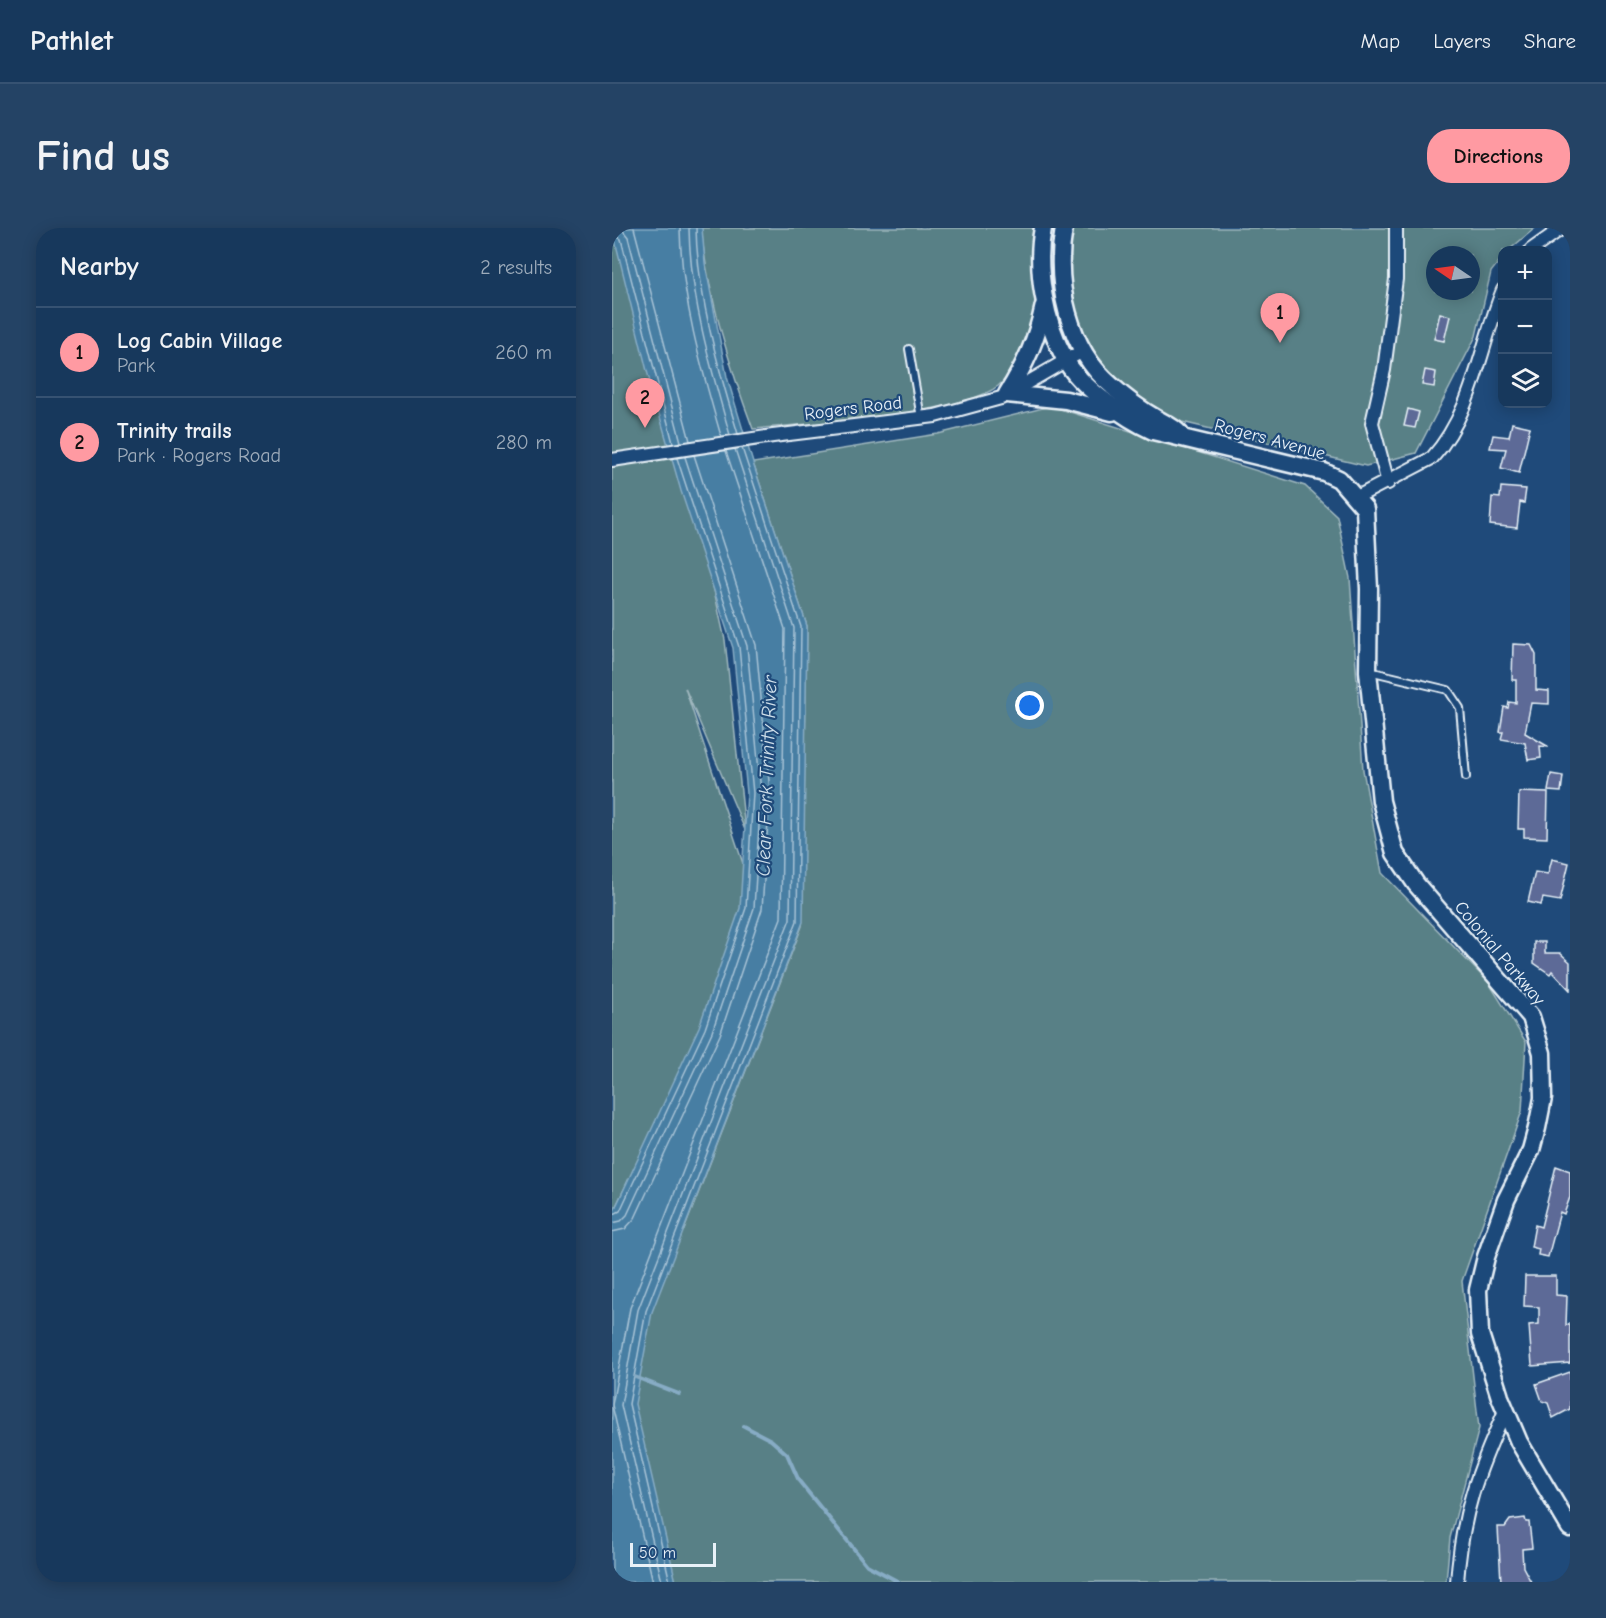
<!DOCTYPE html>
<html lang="en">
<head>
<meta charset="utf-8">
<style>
  body { margin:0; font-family:"Comic Neue",sans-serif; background:#244365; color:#f1f3f6 }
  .controls { position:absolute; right:18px; top:18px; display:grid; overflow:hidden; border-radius:12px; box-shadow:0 3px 15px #0003 }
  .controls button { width:54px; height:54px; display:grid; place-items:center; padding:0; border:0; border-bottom:2px solid #365272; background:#17385c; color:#f1f3f6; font:30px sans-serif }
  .compass { position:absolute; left:814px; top:18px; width:54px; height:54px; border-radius:50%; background:#17385c; box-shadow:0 3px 15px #0003; rotate:283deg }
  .scale { position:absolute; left:18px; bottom:15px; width:86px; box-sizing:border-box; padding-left:6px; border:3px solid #e8f1f8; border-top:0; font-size:16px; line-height:21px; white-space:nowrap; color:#e8f1f8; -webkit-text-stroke:4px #1f4a7a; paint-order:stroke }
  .you { position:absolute; left:418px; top:478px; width:21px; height:21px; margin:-15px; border:4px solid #fff; border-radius:50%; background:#1a73e8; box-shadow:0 0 0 9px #1a73e833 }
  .badge { display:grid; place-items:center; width:39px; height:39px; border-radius:50%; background:#ff9aa2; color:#111; font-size:20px; font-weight:700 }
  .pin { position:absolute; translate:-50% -50px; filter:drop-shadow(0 2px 3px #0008) }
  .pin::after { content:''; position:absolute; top:32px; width:21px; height:18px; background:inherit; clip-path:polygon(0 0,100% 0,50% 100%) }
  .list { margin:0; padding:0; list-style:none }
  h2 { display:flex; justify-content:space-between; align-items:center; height:78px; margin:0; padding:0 24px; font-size:26px }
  h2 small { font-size:20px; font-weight:400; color:#9eacbb }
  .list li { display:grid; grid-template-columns:39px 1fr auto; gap:18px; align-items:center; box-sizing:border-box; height:90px; padding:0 24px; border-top:2px solid #365272 }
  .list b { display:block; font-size:22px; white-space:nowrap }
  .list p { margin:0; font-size:20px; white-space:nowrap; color:#9eacbb }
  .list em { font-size:20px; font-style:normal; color:#9eacbb }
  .icon { flex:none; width:33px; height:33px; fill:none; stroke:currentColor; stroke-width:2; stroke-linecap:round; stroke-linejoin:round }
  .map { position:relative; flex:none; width:958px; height:1354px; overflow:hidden; border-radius:24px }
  header { display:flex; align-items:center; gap:36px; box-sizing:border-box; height:84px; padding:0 30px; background:#17385c; border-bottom:2px solid #365272 }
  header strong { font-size:28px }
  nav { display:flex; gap:33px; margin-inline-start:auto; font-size:21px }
  .intro { display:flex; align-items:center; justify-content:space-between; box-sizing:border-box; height:144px; padding:0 36px }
  h1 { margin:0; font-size:42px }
  .button { padding:15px 27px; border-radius:24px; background:#ff9aa2; color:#111; font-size:21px; font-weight:700 }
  main { display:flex; gap:36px; padding:0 36px }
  aside { flex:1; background:#17385c; border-radius:24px; box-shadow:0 3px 15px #0003 }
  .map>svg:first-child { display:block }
</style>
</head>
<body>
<header>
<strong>Pathlet</strong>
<nav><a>Map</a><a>Layers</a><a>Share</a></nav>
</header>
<div class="intro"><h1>Find us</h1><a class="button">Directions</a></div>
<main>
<aside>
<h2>Nearby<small>2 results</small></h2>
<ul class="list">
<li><span class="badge">1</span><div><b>Log Cabin Village</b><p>Park</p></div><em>260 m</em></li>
<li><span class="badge">2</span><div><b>Trinity trails</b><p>Park · Rogers Road</p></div><em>280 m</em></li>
</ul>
</aside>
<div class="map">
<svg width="958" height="1354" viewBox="0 0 958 1354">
  <rect width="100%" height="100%" fill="#1f4a7a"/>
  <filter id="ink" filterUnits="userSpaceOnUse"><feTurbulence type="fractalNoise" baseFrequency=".0167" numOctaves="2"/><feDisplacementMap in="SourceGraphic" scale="12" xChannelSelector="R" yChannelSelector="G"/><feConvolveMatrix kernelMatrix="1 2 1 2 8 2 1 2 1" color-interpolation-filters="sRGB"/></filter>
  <g filter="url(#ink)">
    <g fill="#598086" stroke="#a0b8bf" stroke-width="1.5" fill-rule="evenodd">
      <path d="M0 0H22L113 412 133 602 73 460 146 681 4 978 72 1002 190 698 195 398 141 235 326 206 439 178 693 258 725 288 738 350 751 542 770 645 877 755 914 814 910 883 850 1053 867 1200 838 1310 834 1354H0Z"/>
      <path d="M89 0H423C424 44 429 89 409 130 405 138 393 152 386 158 349 187 192 196 141 201 117 137 96 69 89 0Z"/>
      <path d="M459 0H923L897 22H891L890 30 879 44 864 108 804 225 754 238 570 194 538 181 511 163 478 122 458 66 454 29ZM823 27H859V63H823Z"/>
    </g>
    <path fill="#477ea3" stroke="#87acc5" stroke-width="1.5" d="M0 0H90L93 35 115 149 141 235 195 398 191 694 40 1084 23 1176 64 1354H0V987L87 799 128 680 135 565 121 420 69 263 35 143Z"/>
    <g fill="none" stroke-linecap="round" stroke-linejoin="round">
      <g stroke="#a8c3d6" stroke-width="1.5">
        <path d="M9 0 16 9 69 214"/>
        <path d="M22 0 78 213"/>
        <path d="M68 0C69 70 90 142 109 208"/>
        <path d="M77 0C78 69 99 141 118 207"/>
        <path d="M84 0C85 65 107 143 126 206"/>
        <path d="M0 6 9 11 61 215"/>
        <path d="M0 987 8 983 93 801 134 680 141 565 127 419 65 230"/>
        <path d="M0 995 9 993 15 987 100 804 142 680 149 564 135 418 73 229"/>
        <path d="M0 1004 13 1001 23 990 108 807 150 681 158 564 144 417 82 227"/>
        <path d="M41 1354 0 1177 18 1080 169 690 173 401 114 223"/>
        <path d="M50 1354 9 1177 26 1082 178 691 182 400 123 221"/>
        <path d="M58 1354 17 1176 34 1083 185 693 189 399 130 220"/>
      </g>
      <g stroke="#87acc5" stroke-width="4">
        <path d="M23 1149 67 1166"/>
        <path d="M132 1198 159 1212 175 1226 187 1253 255 1337 287 1354"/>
      </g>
    </g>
    <g fill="#5d6b97" stroke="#e8f1f8" stroke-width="1.5">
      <path d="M828 85 838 88 832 113 822 111Z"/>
      <path d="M813 142 824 144 822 159 810 157Z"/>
      <path d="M796 181 807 184 803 200 792 198Z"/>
      <path d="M900 195 918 199 907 245 889 240 894 221 878 220 881 207 897 209Z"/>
      <path d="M889 259 914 261 912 275 908 274 905 300 878 297 880 269 888 270Z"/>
      <path d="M901 416 919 417 924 427V462L937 463V476L919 475 913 505 937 519 928 518 929 530 916 532 913 515 889 511 891 504H888L892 479 896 480 897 474 904 475V452H900Z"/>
      <path d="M939 546 951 548 949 564 936 563Z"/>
      <path d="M907 564 936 565 935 610 912 609V601H906Z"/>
      <path d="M940 631 957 635 948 673 931 670 929 677 916 674 923 644 936 646Z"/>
      <path d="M922 714H933V725H948L958 734V762L940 743 938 746 922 735Z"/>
      <path d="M944 938 958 943V969L952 986 948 984 936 1029 926 1027 927 1021 919 1019 923 997 929 999Z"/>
      <path d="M913 1048H944V1067L955 1068 954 1097 958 1096V1135L920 1138 917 1097 927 1096V1079L912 1078Z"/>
      <path d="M958 1144V1181L941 1190 936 1175 930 1173 924 1156Z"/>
      <path d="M913 1290 914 1294H917L920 1320 910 1321 911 1339 919 1354H889L886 1299H893L898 1292Z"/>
    </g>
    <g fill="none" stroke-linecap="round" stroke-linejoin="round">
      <defs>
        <g id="lane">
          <path d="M297 121 309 190"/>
          <path d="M757 443 836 462 848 480 854 549"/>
        </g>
        <g id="street">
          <path d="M919 22 950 0"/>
          <path d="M0 232 161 208 323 188 389 170 472 122"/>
          <path d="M776 255 760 195 772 142 784 51V0"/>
          <path d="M743 270 820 230C862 183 868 118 891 62"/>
          <path d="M845 1354C850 1285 865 1245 893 1183"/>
        </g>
        <g id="secondary">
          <path d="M431 0C423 41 433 94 453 131 468 159 513 190 541 203L712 244 727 251 753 281 757 361 756 443 769 573 783 625 804 656 919 789 930 825 931 870 925 900 919 922 894 972 874 1029 866 1062 868 1106 888 1169 907 1214 958 1300"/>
          <path d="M452 0C442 54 456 121 500 158 513 170 529 182 545 191 554 196 561 198 568 206"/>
          <path d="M432 77C425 111 413 137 395 166L454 172 500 184"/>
        </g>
      </defs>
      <use href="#lane" stroke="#e8f1f8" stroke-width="10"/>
      <use href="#street" stroke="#e8f1f8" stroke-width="16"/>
      <use href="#secondary" stroke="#e8f1f8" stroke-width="21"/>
      <use href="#lane" stroke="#1f4a7a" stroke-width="6"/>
      <use href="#street" stroke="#1f4a7a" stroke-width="12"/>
      <use href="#secondary" stroke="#1f4a7a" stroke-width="16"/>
    </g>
  </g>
  <g text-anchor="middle" stroke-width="4.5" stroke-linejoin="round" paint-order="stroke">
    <g font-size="18" fill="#e8f1f8" stroke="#1f4a7a">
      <text transform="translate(241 180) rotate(-7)" y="6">Rogers Road</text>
      <text transform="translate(658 211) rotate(15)" y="6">Rogers Avenue</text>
      <text transform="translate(888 725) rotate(50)" y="6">Colonial Parkway</text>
    </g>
    <g font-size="20" font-style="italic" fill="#d0e0eb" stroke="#1f4a7a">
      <text transform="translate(154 548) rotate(-88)" y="7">Clear Fork Trinity River</text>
    </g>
  </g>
</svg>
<div class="controls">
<button>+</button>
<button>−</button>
<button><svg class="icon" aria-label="layers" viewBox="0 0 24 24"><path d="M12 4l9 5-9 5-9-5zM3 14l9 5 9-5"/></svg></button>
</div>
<svg class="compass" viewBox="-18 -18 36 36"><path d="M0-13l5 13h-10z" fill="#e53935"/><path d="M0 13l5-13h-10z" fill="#9eacbb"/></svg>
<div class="scale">50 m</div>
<div class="you"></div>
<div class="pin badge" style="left:668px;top:115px">1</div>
<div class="pin badge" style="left:33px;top:200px">2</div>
</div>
</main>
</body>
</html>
